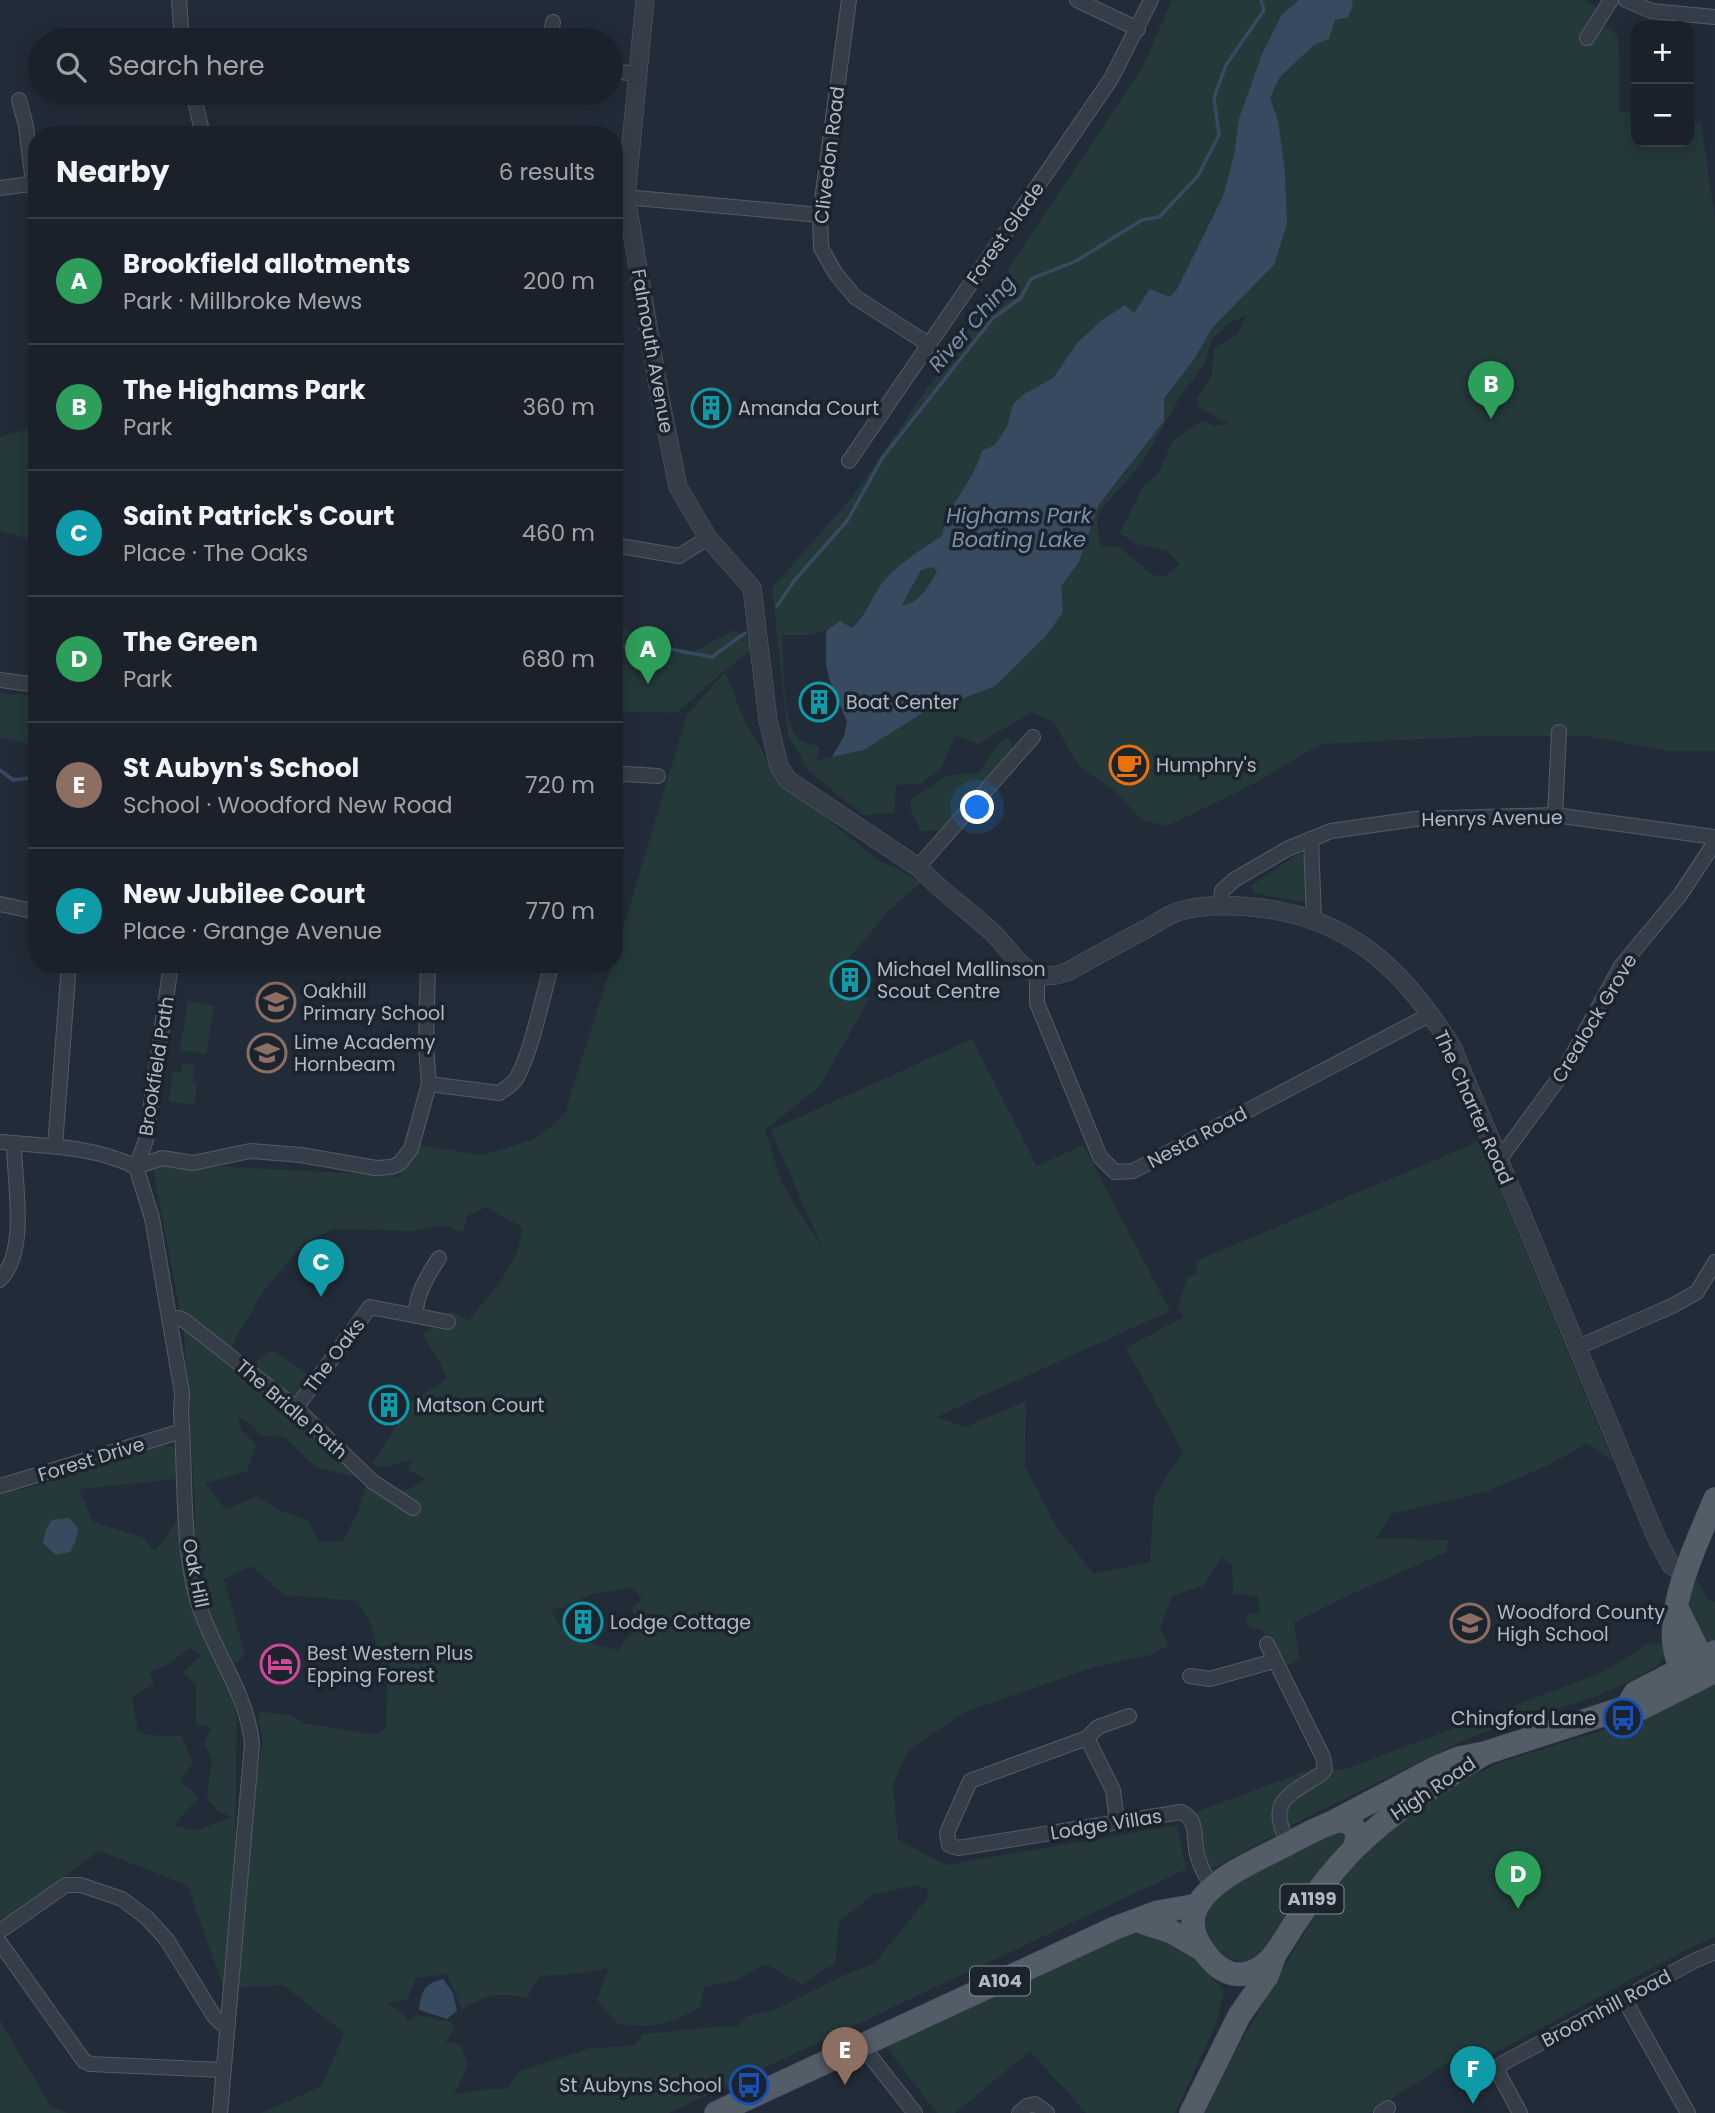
<!DOCTYPE html>
<html lang="en">
<head>
<meta charset="utf-8">
<style>
  body { margin:0; font-family:Poppins,sans-serif; background:#232932; color:#f1f3f6 }
  .controls { position:absolute; right:21px; top:21px; display:grid; overflow:hidden; border-radius:14px; box-shadow:0 4px 18px #0003 }
  .controls button { width:63px; height:63px; display:grid; place-items:center; padding:0; border:0; border-bottom:2px solid #383e47; background:#1a212a; color:#f1f3f6; font:35px sans-serif }
  .you { position:absolute; left:978px; top:808px; width:24px; height:24px; margin:-18px; border:5px solid #fff; border-radius:50%; background:#1a73e8; box-shadow:0 0 0 10px #1a73e833 }
  .badge { display:grid; place-items:center; width:46px; height:46px; border-radius:50%; background:#db2777; color:#fff; font-size:23px; font-weight:700 }
  .pin { position:absolute; translate:-50% -58px; filter:drop-shadow(0 2px 4px #0008) }
  .pin::after { content:''; position:absolute; top:37px; width:24px; height:21px; background:inherit; clip-path:polygon(0 0,100% 0,50% 100%) }
  .list { margin:0; padding:0; list-style:none }
  h2 { display:flex; justify-content:space-between; align-items:center; height:91px; margin:0; padding:0 28px; font-size:30px }
  h2 small { font-size:23px; font-weight:400; color:#9fa3a8 }
  .list li { display:grid; grid-template-columns:46px 1fr auto; gap:21px; align-items:center; box-sizing:border-box; height:126px; padding:0 28px; border-top:2px solid #383e47 }
  .list b { display:block; font-size:26px; white-space:nowrap }
  .list p { margin:0; font-size:23px; white-space:nowrap; color:#9fa3a8 }
  .list em { font-size:23px; font-style:normal; color:#9fa3a8 }
  .icon { flex:none; width:38px; height:38px; fill:none; stroke:currentColor; stroke-width:2; stroke-linecap:round; stroke-linejoin:round }
  .map { position:relative; flex:none; width:1715px; height:2113px; overflow:hidden }
  .search { position:absolute; background:#1a212a; box-shadow:0 4px 18px #0003; left:28px; top:28px; width:595px; height:77px; display:flex; align-items:center; gap:18px; box-sizing:border-box; padding:0 24px; border-radius:38px; color:#9fa3a8; font-size:26px }
  .panel { position:absolute; background:#1a212a; box-shadow:0 4px 18px #0003; left:28px; top:126px; width:595px; height:847px; border-radius:28px }
  .map>svg:first-child { display:block }
</style>
</head>
<body>
<div class="map">
<svg width="1715" height="2113" viewBox="0 0 1715 2113">
  <rect width="100%" height="100%" fill="#222c38"/>
  <g fill="#25393a" fill-rule="evenodd">
    <path d="M1172 0H1299L1282 14 1262 54 1239 118 1234 155 1223 196 1177 289 1170 297 1134 314 1125 305 1102 321 1078 342 1053 378 1024 394 1013 404 1007 426 995 445 982 452C974 482 946 505 942 536 924 547 891 569 880 586 868 603 868 612 852 628L840 621C818 638 808 635 782 635 784 659 781 723 799 739 804 743 814 745 820 747L815 761 864 750 921 714 994 686 1046 636 1063 612 1060 586 1079 562 1098 506 1126 472 1164 398 1193 361 1212 328 1274 265 1287 224 1285 172 1278 120 1270 98 1280 77 1314 45 1329 39 1335 20 1353 5 1351 0H1585L1601 11 1596 18 1618 36 1619 111 1636 114V142H1689V121L1701 123 1715 220V751H1669L1586 736H1488L1321 744 1242 790 1167 826 1142 820 1117 793 1079 765 1053 722 1031 712 978 744 955 735 941 769 920 784 896 785 894 813 863 815 809 771 788 735 772 588 853 496 956 347 1143 66ZM1247 315 1237 335 1214 348 1212 374 1198 398 1197 406 1229 424 1215 426 1202 421 1173 440 1159 472 1143 487 1120 533 1136 544 1167 551 1180 564 1164 577 1151 574 1119 547 1100 546 1097 519 1101 509 1142 463 1180 397 1204 364 1213 338 1229 323Z"/>
    <path d="M37 426V543L0 530V437Z"/>
    <path d="M932 567 937 570C931 584 918 605 901 605L921 570Z"/>
    <path d="M614 621 643 640 691 653 734 630 758 645 724 671 676 713 614 711Z"/>
    <path d="M725 672 745 722 783 786 818 811 880 862 894 867 921 883 889 910 832 979 829 992 870 998 820 1086 765 1130 782 1184 823 1250 771 1130 972 1039 1037 1166 1083 1145 1170 1311 936 1417 966 1427 1026 1401 1025 1466 1057 1528 1094 1574 1150 1562 1154 1497 1183 1452 1126 1348 1183 1317 1178 1306 1188 1277 1197 1274 1196 1261 1480 1141 1613 1462 1587 1443 1547 1466 1485 1492 1391 1514 1376 1538 1448 1540 1447 1552 1360 1590 1294 1622 1299 1658 1285 1667 1263 1631 1245 1625 1248 1615 1260 1612 1258 1596 1233 1594 1232 1565 1221 1557 1204 1585 1172 1596 1160 1628 1168 1646 1150 1655 1094 1667 965 1712 909 1749 893 1784 898 1840 946 1865 1177 1825 1186 1869 669 2113H261L322 2086 344 2033 283 1985 224 1988 187 1885 99 1851 33 1900 0 1920V1492L25 1489 156 1444 178 1448 176 1479 79 1489 93 1522 144 1538 155 1552 176 1522 196 1521 184 1333 152 1163 385 1175 396 1178 420 1145 480 1155 498 1151 534 1139 553 1125 569 1108 567 1105 612 964H614V958L687 715ZM487 1207 523 1228 518 1250 500 1283 468 1321 451 1311 423 1335 439 1360 447 1379 412 1401 373 1464 386 1467 414 1459 408 1470 425 1478C407 1496 394 1491 371 1484L365 1488 358 1512 343 1541 319 1542 308 1520 282 1511 256 1496 226 1510 205 1483 247 1471 256 1445 241 1430 238 1418 250 1423 261 1436 285 1437 316 1467 355 1477 350 1456 292 1400 309 1376 273 1350 241 1372 230 1349 260 1296 303 1244 333 1229 414 1231 443 1225 463 1232 467 1216ZM251 1566 285 1595 358 1601 371 1625 387 1681 386 1729 376 1735 303 1723 293 1715 260 1712 258 1720 263 1739 247 1840 235 1839 237 1718 227 1681 223 1644 235 1663 245 1655 224 1579ZM634 1588 642 1599 632 1609 638 1625 618 1650C588 1643 563 1641 551 1609L563 1608 590 1594ZM189 1648 202 1655 183 1673 196 1685V1724L212 1728 204 1742 212 1758 207 1799 218 1811 232 1817 195 1831 174 1825 199 1797 180 1781 193 1763 182 1736 147 1735 138 1731 132 1697 154 1684 150 1672 169 1664ZM916 1885 928 1889 927 1899 874 1964 842 1976 772 2011 747 2016 738 2026C706 2026 676 2033 643 2033L634 2046 590 2048 520 2071 508 2089H488L454 2095 468 2065 460 2044 445 2042 455 2029 451 2022 416 2015 408 2022 402 2014 387 2002 407 2000 416 1978 447 1974 462 2010C484 1994 502 1992 527 1998L539 1976 575 1974 609 1968 597 2000 618 2024C659 2028 664 2026 700 2007L704 1987 737 1980 765 1964 803 1985 824 1969 835 1965 839 1922 872 1895Z"/>
    <path d="M0 693 37 696V746L0 737Z"/>
    <path d="M1009 738 1014 750 944 830 921 831 911 811V800L949 775 979 773 997 745Z"/>
    <path d="M1299 853 1304 855 1307 900 1304 902 1254 893 1251 886Z"/>
    <path d="M188 1001 214 1006 206 1054 180 1050Z"/>
    <path d="M183 1063 195 1065 192 1082 197 1083 194 1105 169 1101 173 1072 181 1073Z"/>
    <path d="M1696 1579 1709 1600 1715 1602V1639L1709 1643C1689 1627 1689 1604 1691 1580Z"/>
    <path d="M1649 1643 1667 1644 1666 1655 1657 1666 1631 1681 1599 1695 1473 1736 1311 1815 1213 1868 1208 1866 1202 1846 1196 1812 1317 1767 1343 1770 1601 1673Z"/>
    <path d="M1715 1683V1937L1689 1948 1486 2058 1477 2044 1369 2113H1205L1229 2063 1296 1946 1329 1896 1365 1851 1407 1817 1453 1785 1501 1762 1617 1726Z"/>
    <path d="M1335 1832 1342 1833 1346 1837 1344 1841 1327 1860 1269 1947 1260 1955 1245 1962 1229 1959 1221 1954 1213 1943 1206 1927 1207 1909 1230 1883Z"/>
    <path d="M1141 1933 1163 1937 1189 1955 1224 1990 1216 2024 1175 2113H1086L1030 2051 955 2113H937L886 2047 1102 1943Z"/>
    <path d="M0 2020 51 2107 68 2113H0Z"/>
  </g>
  <g fill="#384a60" fill-rule="evenodd">
    <path d="M1299 0H1351L1353 5 1348 17 1335 20 1329 39 1314 45 1280 77 1270 98 1278 120 1285 172 1287 224 1274 265 1212 328 1193 361 1164 398V421L1098 506 1079 562 1061 586 1063 612 1046 636 995 686 921 714 864 750 832 757 844 736 847 722 829 678 826 664V631L840 621 852 628C869 611 868 603 880 586 893 567 923 548 942 536 946 505 974 482 982 451L995 445 1007 426 1013 404 1024 394 1053 378 1078 342 1101 321 1125 305 1134 313 1150 289 1170 297 1177 289 1223 196 1234 155 1239 118 1262 54 1282 14ZM932 567 937 570C931 584 918 605 902 605L921 570Z"/>
    <path d="M69 1518 78 1528 76 1540 70 1552 56 1555 43 1543 46 1529 52 1520Z"/>
    <path d="M443 1979 453 1993 457 2011 447 2019 419 2010C421 1991 424 1984 443 1979Z"/>
  </g>
  <g fill="none" stroke-linecap="round" stroke-linejoin="round">
    <g stroke="#384a60" stroke-width="3.5">
      <path d="M777 606 794 581 847 521 883 457 993 318 1021 298 1031 279 1076 261 1142 220 1159 217 1198 176 1219 135 1214 98 1226 65 1264 10 1261 0"/>
      <path d="M614 645 640 649 659 647 712 657 745 633"/>
      <path d="M0 770 13 780 37 777"/>
    </g>
    <defs>
      <g id="minor">
        <path d="M179 0 182 40"/>
        <path d="M849 0 820 215 821 248 836 274 855 297 928 344"/>
        <path d="M1077 0 1138 29"/>
        <path d="M1626 0 1651 11 1715 17"/>
        <path d="M1587 38 1611 0"/>
        <path d="M529 39 538 40"/>
        <path d="M550 40 553 22"/>
        <path d="M611 71 638 74"/>
        <path d="M193 93 203 135"/>
        <path d="M19 100 26 126 33 183"/>
        <path d="M0 188 37 183"/>
        <path d="M614 196 820 215"/>
        <path d="M849 461 1111 79 1151 0"/>
        <path d="M614 545 679 556 708 538"/>
        <path d="M0 680 37 685"/>
        <path d="M614 777 624 774 658 776"/>
        <path d="M1555 815 1559 732"/>
        <path d="M1311 839 1314 919"/>
        <path d="M918 867 1033 737"/>
        <path d="M0 904 37 912"/>
        <path d="M1220 904 1222 891 1234 880 1287 849 1331 831 1415 819 1555 815 1715 837"/>
        <path d="M1037 974V1003L1100 1157 1115 1172 1133 1171 1431 1014"/>
        <path d="M429 1084 499 1093C505 1089 512 1085 516 1079 531 1055 543 994 552 964"/>
        <path d="M0 1142C46 1146 94 1146 136 1167L152 1218 182 1393 181 1413C186 1474 181 1540 197 1599 211 1649 247 1691 252 1744L220 2113"/>
        <path d="M55 1146 69 964"/>
        <path d="M1499 1160 1562 1074 1621 966 1680 895 1715 842"/>
        <path d="M136 1167 162 1158 193 1163 250 1151 301 1155 376 1168 392 1167 400 1163 411 1149 429 1084 426 1046 428 964"/>
        <path d="M136 1167 146 1140 171 964"/>
        <path d="M0 1280C29 1250 14 1183 14 1143"/>
        <path d="M416 1316C415 1295 428 1275 439 1258"/>
        <path d="M169 1319 179 1318 185 1321 296 1408 373 1482 413 1508"/>
        <path d="M1576 1348 1672 1306 1697 1292 1715 1262"/>
        <path d="M296 1408 370 1307 448 1322"/>
        <path d="M0 1486 182 1431"/>
        <path d="M1267 1644 1323 1757 1325 1769 1321 1774C1289 1795 1265 1801 1289 1844"/>
        <path d="M1190 1676 1210 1679 1274 1661"/>
        <path d="M1129 1716 1098 1727 1087 1738 970 1781 947 1833 949 1845 958 1848 1181 1812C1199 1819 1193 1839 1197 1854 1200 1866 1204 1876 1213 1885"/>
        <path d="M1087 1738 1113 1790 1117 1821"/>
        <path d="M0 1931 66 1885H81L122 1899 147 1918 167 1940 214 2016 221 2023H228"/>
        <path d="M0 1943 84 2061 90 2064 223 2070"/>
        <path d="M1624 1999 1688 2113"/>
        <path d="M863 2043 867 2052 915 2113"/>
        <path d="M1019 2113 1027 2106 1035 2104 1047 2113"/>
        <path d="M1381 2113 1388 2108"/>
        <path d="M1520 2113 1499 2074V2067L1503 2063 1694 1961 1715 1952"/>
      </g>
      <path id="tertiary" d="M645 0 626 197 661 403 678 487 708 538 752 588 768 720 779 766 788 780 918 867C941 891 968 910 993 933 1006 945 1019 968 1037 974 1047 978 1059 975 1069 971 1094 957 1119 943 1144 930 1155 924 1166 916 1177 912 1200 904 1227 905 1251 907 1347 915 1403 968 1452 1047L1657 1539 1671 1565 1686 1574"/>
      <g id="primary">
        <path d="M1677 1608 1708 1671"/>
        <path d="M1687 1685C1681 1672 1676 1658 1674 1644 1669 1599 1698 1540 1715 1499"/>
        <path d="M1627 1707 1635 1693 1715 1652"/>
        <path d="M1331 1823 1435 1768 1459 1758 1485 1753 1627 1707 1642 1708 1715 1671"/>
        <path d="M1354 1848C1361 1833 1354 1820 1337 1821 1317 1827 1298 1839 1280 1848 1239 1869 1158 1901 1210 1959 1224 1975 1242 1980 1261 1967 1275 1958 1284 1940 1293 1926 1307 1905 1322 1885 1338 1866 1378 1819 1433 1786 1485 1753"/>
        <path d="M1139 1921 1172 1932 1203 1950"/>
        <path d="M716 2113 1115 1928 1158 1912 1198 1905"/>
        <path d="M1191 2113 1239 2016 1267 1976 1274 1957"/>
      </g>
    </defs>
    <use href="#minor" stroke="#535c66" stroke-width="16"/>
    <use href="#tertiary" stroke="#535c66" stroke-width="19"/>
    <use href="#primary" stroke="#3f4752" stroke-width="24"/>
    <use href="#minor" stroke="#353e48" stroke-width="14"/>
    <use href="#tertiary" stroke="#353e48" stroke-width="18"/>
    <use href="#primary" stroke="#535d68" stroke-width="23"/>
  </g>
  <defs>
    <symbol id="building-ring" viewBox="-11 -11 22 22"><circle r="9.5" fill="#1b232d" stroke="#0f9aa8" stroke-width="1.5"/><path d="M-4-6H4V6H1V3H-1V6H-4ZM-2.5-4.3h1.7v1.8h-1.7ZM.8-4.3h1.7v1.8H.8ZM-2.5-1h1.7V.8h-1.7ZM.8-1h1.7V.8H.8Z" fill="#0f9aa8"/></symbol>
    <symbol id="cafe-ring" viewBox="-11 -11 22 22"><circle r="9.5" fill="#1b232d" stroke="#e8710a" stroke-width="1.5"/><path d="M-5.5-4.5H6V0H3Q3 3.5 0 3.5H-2.5Q-5.5 3.5-5.5 0ZM3-3.2v2h1.7v-2ZM-6 4.5H4V6H-6Z" fill="#e8710a"/></symbol>
    <symbol id="school-ring" viewBox="-11 -11 22 22"><circle r="9.5" fill="#1b232d" stroke="#8d6e63" stroke-width="1.5"/><path d="M0-5L7-2L0 1L-7-2ZM-4 1L0 2.5L4 1V4Q0 6-4 4Z" fill="#8d6e63"/></symbol>
    <symbol id="hotel-ring" viewBox="-11 -11 22 22"><circle r="9.5" fill="#1b232d" stroke="#d1479c" stroke-width="1.5"/><path d="M-6-4.5h1.5V1H6V5H4.5V3h-9V5H-6ZM-4 0a1.8 1.8 0 1 1 3.6 0ZM.5 0V-2.5h3Q6-2.5 6 0Z" fill="#d1479c"/></symbol>
    <symbol id="bus-ring" viewBox="-11 -11 22 22"><circle r="9.5" fill="#1b232d" stroke="#1a4fb4" stroke-width="1.5"/><path d="M-5-6H5V4H4V6H2V4H-2V6H-4V4H-5ZM-3.5-4V0h7V-4ZM-3.5 1.2v1.5H-2V1.2ZM2 1.2v1.5H3.5V1.2Z" fill="#1a4fb4"/></symbol>
  </defs>
  <g fill-rule="evenodd">
    <use href="#building-ring" x="689" y="386" width="44" height="44"/>
    <use href="#building-ring" x="797" y="680" width="44" height="44"/>
    <use href="#cafe-ring" x="1107" y="743" width="44" height="44"/>
    <use href="#building-ring" x="828" y="958" width="44" height="44"/>
    <use href="#school-ring" x="254" y="980" width="44" height="44"/>
    <use href="#school-ring" x="245" y="1031" width="44" height="44"/>
    <use href="#building-ring" x="367" y="1383" width="44" height="44"/>
    <use href="#building-ring" x="561" y="1600" width="44" height="44"/>
    <use href="#school-ring" x="1448" y="1601" width="44" height="44"/>
    <use href="#hotel-ring" x="258" y="1642" width="44" height="44"/>
    <use href="#bus-ring" x="1601" y="1696" width="44" height="44"/>
    <use href="#bus-ring" x="727" y="2063" width="44" height="44"/>
  </g>
  <g text-anchor="middle" stroke-width="7" stroke-linejoin="round" paint-order="stroke">
    <g fill="#1b232d" stroke="#838c97" stroke-width="2">
      <rect x="1280.5" y="1884.5" width="63" height="29" rx="5"/>
      <rect x="970" y="1966.5" width="60" height="29" rx="5"/>
    </g>
    <g font-size="18" font-weight="bold" fill="#b0b9c5">
      <text x="1312" y="1905">A1199</text>
      <text x="1000" y="1987">A104</text>
    </g>
    <g font-size="19" fill="#b0b9c5" stroke="#1b232d">
      <text transform="translate(829 155) rotate(-83)" y="7">Clivedon Road</text>
      <text transform="translate(1005 233) rotate(-55)" y="7">Forest Glade</text>
      <text transform="translate(653 351) rotate(80)" y="7">Falmouth Avenue</text>
      <text transform="translate(1492 818) rotate(-1)" y="7">Henrys Avenue</text>
      <text transform="translate(1594 1018) rotate(-59)" y="7">Crealock Grove</text>
      <text transform="translate(156 1066) rotate(-81)" y="7">Brookfield Path</text>
      <text transform="translate(1474 1107) rotate(66)" y="7">The Charter Road</text>
      <text transform="translate(1197 1137) rotate(-28)" y="7">Nesta Road</text>
      <text transform="translate(334 1355) rotate(-53)" y="7">The Oaks</text>
      <text transform="translate(292 1409) rotate(41)" y="7">The Bridle Path</text>
      <text transform="translate(91 1459) rotate(-17)" y="7">Forest Drive</text>
      <text transform="translate(196 1573) rotate(79)" y="7">Oak Hill</text>
      <text transform="translate(1433 1788) rotate(-34)" y="7">High Road</text>
      <text transform="translate(1106 1824) rotate(-9)" y="7">Lodge Villas</text>
      <text transform="translate(1606 2008) rotate(-28)" y="7">Broomhill Road</text>
    </g>
    <g font-size="19" fill="#b0b9c5" stroke="#1b232d" text-anchor="start">
      <text x="738" y="415">Amanda Court</text>
      <text x="846" y="709">Boat Center</text>
      <text x="1156" y="772">Humphry's</text>
      <text x="877" y="976">Michael Mallinson<tspan x="877" dy="22">Scout Centre</tspan></text>
      <text x="303" y="998">Oakhill<tspan x="303" dy="22">Primary School</tspan></text>
      <text x="294" y="1049">Lime Academy<tspan x="294" dy="22">Hornbeam</tspan></text>
      <text x="416" y="1412">Matson Court</text>
      <text x="1497" y="1619">Woodford County<tspan x="1497" dy="22">High School</tspan></text>
      <text x="610" y="1629">Lodge Cottage</text>
      <text x="307" y="1660">Best Western Plus<tspan x="307" dy="22">Epping Forest</tspan></text>
      <text x="1596" y="1725" text-anchor="end">Chingford Lane</text>
      <text x="722" y="2092" text-anchor="end">St Aubyns School</text>
    </g>
    <g font-size="21" font-style="italic" fill="#7990ab" stroke="#1b232d">
      <text transform="translate(972 324) rotate(-49)" y="7">River Ching</text>
      <text x="1019" y="523">Highams Park<tspan x="1019" dy="24">Boating Lake</tspan></text>
    </g>
  </g>
</svg>
<div class="controls">
<button>+</button>
<button>−</button>
</div>
<div class="you"></div>
<div class="pin badge" style="left:648px;top:684px;background:#2e9e5b">A</div>
<div class="pin badge" style="left:1491px;top:419px;background:#2e9e5b">B</div>
<div class="pin badge" style="left:321px;top:1297px;background:#0f9aa8">C</div>
<div class="pin badge" style="left:1518px;top:1909px;background:#2e9e5b">D</div>
<div class="pin badge" style="left:845px;top:2085px;background:#8d6e63">E</div>
<div class="pin badge" style="left:1473px;top:2104px;background:#0f9aa8">F</div>
<div class="search"><svg class="icon" aria-label="search" viewBox="0 0 24 24"><circle cx="10" cy="10" r="6"/><path d="M15 15l6 6"/></svg>Search here</div>
<section class="panel">
<h2>Nearby<small>6 results</small></h2>
<ul class="list">
<li><span class="badge" style="background:#2e9e5b">A</span><div><b>Brookfield allotments</b><p>Park · Millbroke Mews</p></div><em>200 m</em></li>
<li><span class="badge" style="background:#2e9e5b">B</span><div><b>The Highams Park</b><p>Park</p></div><em>360 m</em></li>
<li><span class="badge" style="background:#0f9aa8">C</span><div><b>Saint Patrick's Court</b><p>Place · The Oaks</p></div><em>460 m</em></li>
<li><span class="badge" style="background:#2e9e5b">D</span><div><b>The Green</b><p>Park</p></div><em>680 m</em></li>
<li><span class="badge" style="background:#8d6e63">E</span><div><b>St Aubyn's School</b><p>School · Woodford New Road</p></div><em>720 m</em></li>
<li><span class="badge" style="background:#0f9aa8">F</span><div><b>New Jubilee Court</b><p>Place · Grange Avenue</p></div><em>770 m</em></li>
</ul>
</section>
</div>
</body>
</html>
